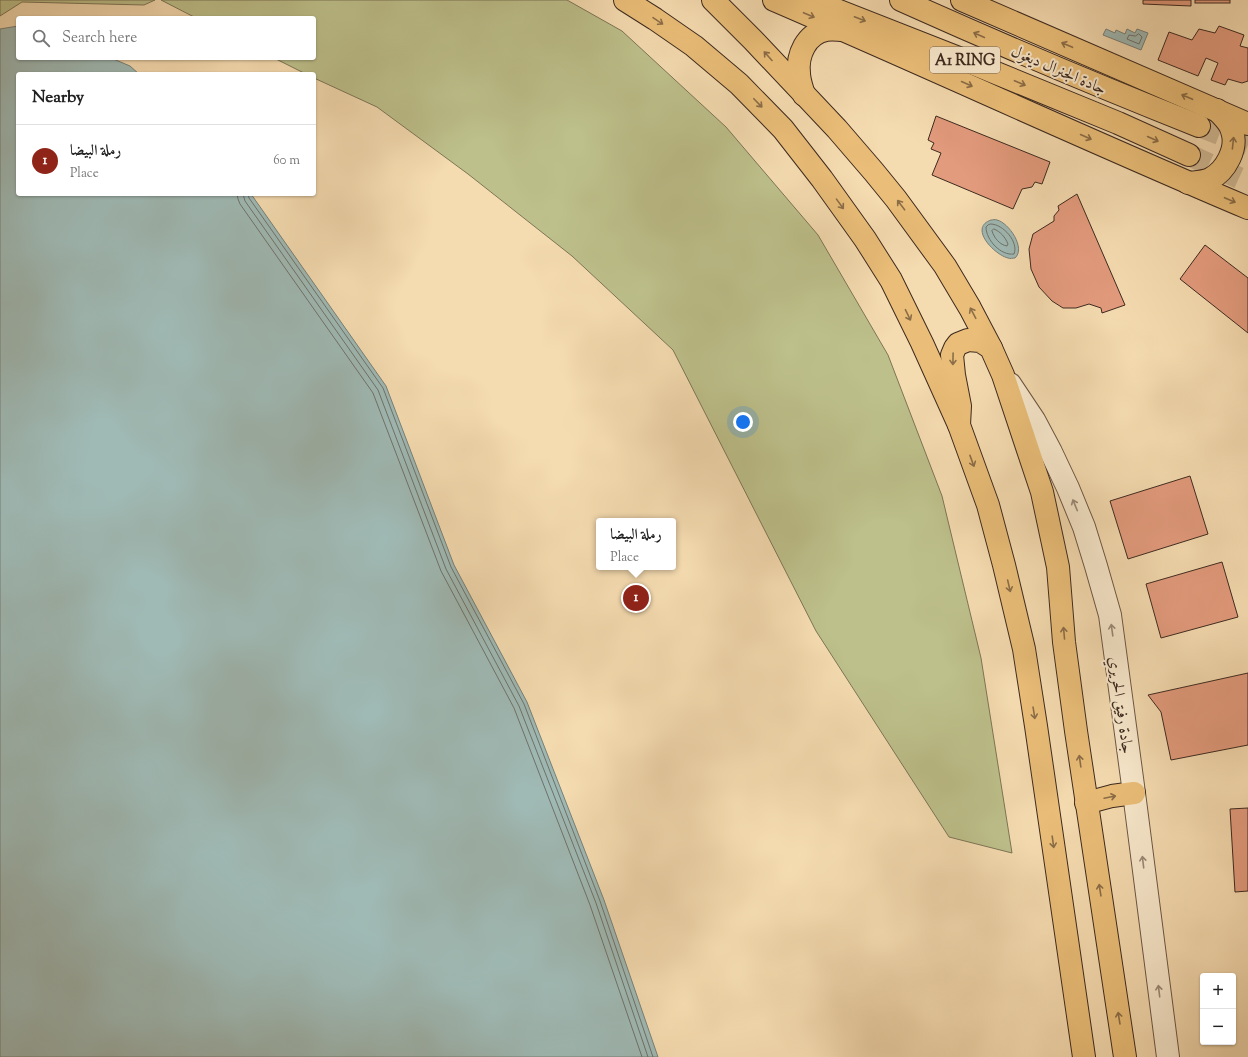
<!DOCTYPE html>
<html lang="en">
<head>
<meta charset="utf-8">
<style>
  body { margin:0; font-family:"Sorts Mill Goudy",Amiri,serif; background:#f2f2f2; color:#222 }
  .controls { position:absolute; right:12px; bottom:12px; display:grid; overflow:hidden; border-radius:4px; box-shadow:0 1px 3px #0004 }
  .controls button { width:36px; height:36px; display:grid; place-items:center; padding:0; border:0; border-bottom:1px solid #e0e0e0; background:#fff; color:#222; font:20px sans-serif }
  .you { position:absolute; left:743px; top:422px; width:14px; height:14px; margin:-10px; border:3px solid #fff; border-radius:50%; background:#1a73e8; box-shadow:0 0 0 6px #1a73e833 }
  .badge { display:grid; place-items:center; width:26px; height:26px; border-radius:50%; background:#8f2418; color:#fff; font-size:13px; font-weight:700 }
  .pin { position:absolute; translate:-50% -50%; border:2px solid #fff; box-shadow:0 1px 4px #0006 }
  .popup { position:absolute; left:596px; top:518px; width:80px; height:52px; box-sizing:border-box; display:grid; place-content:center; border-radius:4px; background:#fff; filter:drop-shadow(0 1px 3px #0005); font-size:13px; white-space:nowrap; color:#767676 }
  .popup b { font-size:15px; color:#222 }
  .popup::after { content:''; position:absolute; left:50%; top:100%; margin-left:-8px; border:8px solid transparent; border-top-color:#fff }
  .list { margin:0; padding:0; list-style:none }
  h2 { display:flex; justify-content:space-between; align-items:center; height:52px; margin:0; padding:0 16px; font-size:17px }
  h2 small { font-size:13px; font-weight:400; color:#767676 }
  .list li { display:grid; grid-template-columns:26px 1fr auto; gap:12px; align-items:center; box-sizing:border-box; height:72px; padding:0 16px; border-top:1px solid #e0e0e0 }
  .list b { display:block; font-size:15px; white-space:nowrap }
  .list p { margin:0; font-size:13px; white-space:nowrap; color:#767676 }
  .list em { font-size:13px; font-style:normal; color:#767676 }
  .icon { flex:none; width:22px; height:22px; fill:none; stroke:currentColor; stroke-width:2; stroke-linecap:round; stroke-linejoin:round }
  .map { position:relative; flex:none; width:1248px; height:1057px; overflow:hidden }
  .search { position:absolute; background:#fff; box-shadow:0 1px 3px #0004; left:16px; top:16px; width:300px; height:44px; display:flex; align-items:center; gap:10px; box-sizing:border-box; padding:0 14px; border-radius:4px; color:#767676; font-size:15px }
  .panel { position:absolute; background:#fff; box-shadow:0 1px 3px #0004; left:16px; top:72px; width:300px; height:124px; border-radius:4px }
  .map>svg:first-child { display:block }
</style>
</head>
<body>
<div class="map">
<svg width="1248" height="1057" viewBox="0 0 1248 1057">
  <rect width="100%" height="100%" fill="#f5dbb0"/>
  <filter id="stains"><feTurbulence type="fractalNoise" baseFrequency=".005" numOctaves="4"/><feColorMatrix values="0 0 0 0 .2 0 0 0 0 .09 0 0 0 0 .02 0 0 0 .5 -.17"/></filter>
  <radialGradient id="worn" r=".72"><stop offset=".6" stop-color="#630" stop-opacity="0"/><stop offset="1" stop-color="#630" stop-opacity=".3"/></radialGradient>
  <g fill="#bdc08b" stroke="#7d7556">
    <path d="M0 0H155L144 5 22 2 0 16Z"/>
    <path d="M161 0H567L622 31 726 127 818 235 888 355 942 496 981 658 1012 853 949 837 816 631 673 350 572 256 468 174 377 107 314 78V74H306L274 58H314V18H196Z"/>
  </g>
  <g fill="#9fb9b4" stroke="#788079">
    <path d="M18 26V58H111L130 66 139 74H18V194H251L386 386 454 565 527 702 604 900 658 1057H0V29Z"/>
    <path d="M1106 29 1115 33 1116 30 1125 34 1127 29 1135 33 1137 29 1148 33 1141 50 1103 35Z"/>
    <path d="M991 220C993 220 995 219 997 220 1009 223 1026 248 1015 258 1013 258 1010 259 1008 258 995 255 968 228 991 220Z"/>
  </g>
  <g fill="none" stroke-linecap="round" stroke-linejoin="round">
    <g stroke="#6e726a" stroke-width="1">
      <path d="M1139 34 1142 37 1139 44 1127 39 1129 35 1135 36Z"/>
      <path d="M237 194 238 199 240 204 373 393 441 571 514 708 590 905 642 1057"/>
      <path d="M243 194 245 201 378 390 446 569 519 706 596 903 648 1057"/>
      <path d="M248 194 249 198 383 388 451 567 524 704 600 901 653 1057"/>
      <path d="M991 224C1003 224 1019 242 1014 254 1001 256 986 240 986 227L988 225Z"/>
      <path d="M994 229C1001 232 1005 237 1008 244L1007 246C1000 245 994 238 992 231Z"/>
    </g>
  </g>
  <g fill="#e39b7d" stroke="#3d2a20">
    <path d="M1143 0H1191V6L1143 4Z"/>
    <rect x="1195" y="0" width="35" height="3"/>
    <path d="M1219 26 1244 35 1240 46 1248 48V81L1242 83 1228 79 1225 85 1211 80 1218 63 1206 58 1198 76 1158 60 1169 32 1192 40 1199 29 1215 33Z"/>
    <path d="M936 116 1050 162 1042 184 1035 182 1032 187 1022 189 1013 209 932 175 941 153 931 149 934 143 928 140Z"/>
    <path d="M1077 194 1125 305 1102 313 1101 308 1089 304 1076 308H1063L1052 301 1039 287 1031 269 1029 249 1033 234 1054 221V216L1059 210 1058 206Z"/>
    <path d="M1205 245 1248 278V333L1180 279Z"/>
    <path d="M1190 476 1208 534 1128 559 1110 501Z"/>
    <path d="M1222 562 1238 617 1161 638 1146 584Z"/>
    <path d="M1248 673V745L1171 760 1161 712 1148 695Z"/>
    <path d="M1248 808V891L1235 892 1230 809Z"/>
  </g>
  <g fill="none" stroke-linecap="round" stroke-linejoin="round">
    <g stroke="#d0b893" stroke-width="22" stroke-dasharray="22 11" stroke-linecap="butt">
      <path d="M1199 126 1248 145"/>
      <path d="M1189 155 1248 182"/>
    </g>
    <defs>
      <path id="tertiary" d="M1010 384 1034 420 1051 452 1068 488 1084 527 1096 566 1110 615 1134 793 1168 1057"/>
      <g id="primary">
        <path d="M1086 803 1112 796 1134 793"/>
        <path d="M1084 1057 1036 726 1024 649 1004 565 988 505 959 425 960 406 954 375 952 355 955 348 958 344 968 340 980 341 985 344 991 348 1003 375 1042 492 1058 567 1064 642 1076 731 1125 1057"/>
      </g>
      <g id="trunk">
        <path d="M625 0 655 19 694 46 739 84 783 129 822 179 865 239 891 280 922 343 959 425"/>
        <path d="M713 0 753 40 837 129 874 172 896 199 945 266 970 308 991 348"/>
        <path d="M774 0C932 68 1089 141 1248 208"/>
        <path d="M811 0 979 66 1118 123 1189 155"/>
        <path d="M901 0C999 44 1098 86 1199 126"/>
        <path d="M962 0 1248 124"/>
        <path d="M804 95C802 88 799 80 799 73 797 55 806 34 826 30 832 29 838 30 844 30"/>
        <path d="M1188 183C1195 182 1203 182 1210 179 1226 171 1238 148 1232 131 1230 122 1223 117 1217 110"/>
      </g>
    </defs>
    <use href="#tertiary" stroke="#6b5644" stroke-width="24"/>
    <use href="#primary" stroke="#3d2a20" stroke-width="24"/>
    <use href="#trunk" stroke="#3d2a20" stroke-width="24"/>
    <use href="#tertiary" stroke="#f8e8cc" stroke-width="22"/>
    <use href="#primary" stroke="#eabe78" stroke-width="22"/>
    <use href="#trunk" stroke="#eabe78" stroke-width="22"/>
  </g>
  <defs><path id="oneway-shaft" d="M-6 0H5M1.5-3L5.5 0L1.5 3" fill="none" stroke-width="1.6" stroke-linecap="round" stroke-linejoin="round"/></defs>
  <g stroke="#8b6d48">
    <use href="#oneway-shaft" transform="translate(809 15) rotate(23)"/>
    <use href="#oneway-shaft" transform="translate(860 19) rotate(21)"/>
    <use href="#oneway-shaft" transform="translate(658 21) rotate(34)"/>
    <use href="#oneway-shaft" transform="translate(979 35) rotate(-156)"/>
    <use href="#oneway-shaft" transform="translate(1067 45) rotate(-157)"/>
    <use href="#oneway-shaft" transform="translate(768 56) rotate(-132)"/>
    <use href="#oneway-shaft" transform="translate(1020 83) rotate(23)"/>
    <use href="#oneway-shaft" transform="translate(967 84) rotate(24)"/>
    <use href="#oneway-shaft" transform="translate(1187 97) rotate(-157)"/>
    <use href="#oneway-shaft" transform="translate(758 103) rotate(46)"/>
    <use href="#oneway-shaft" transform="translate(1086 137) rotate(24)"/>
    <use href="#oneway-shaft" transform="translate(1153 139) rotate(24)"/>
    <use href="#oneway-shaft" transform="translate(1233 143) rotate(-84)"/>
    <use href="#oneway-shaft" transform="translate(1230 200) rotate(23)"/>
    <use href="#oneway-shaft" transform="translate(840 204) rotate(54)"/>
    <use href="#oneway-shaft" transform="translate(901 205) rotate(-127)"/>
    <use href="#oneway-shaft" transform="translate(973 313) rotate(-118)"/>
    <use href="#oneway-shaft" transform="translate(908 315) rotate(64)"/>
    <use href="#oneway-shaft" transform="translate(953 359) rotate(91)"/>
    <use href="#oneway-shaft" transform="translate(972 461) rotate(70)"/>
    <use href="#oneway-shaft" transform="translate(1009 586) rotate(77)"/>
    <use href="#oneway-shaft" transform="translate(1064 633) rotate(-95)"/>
    <use href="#oneway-shaft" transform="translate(1034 713) rotate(81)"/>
    <use href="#oneway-shaft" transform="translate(1080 761) rotate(-98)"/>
    <use href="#oneway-shaft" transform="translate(1110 797) rotate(-12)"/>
    <use href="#oneway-shaft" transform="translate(1053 842) rotate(82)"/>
    <use href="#oneway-shaft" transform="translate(1100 890) rotate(-99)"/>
    <use href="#oneway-shaft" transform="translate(1119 1018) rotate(-99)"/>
  </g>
  <g stroke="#9a8976">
    <use href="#oneway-shaft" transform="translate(1075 505) rotate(-112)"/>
    <use href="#oneway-shaft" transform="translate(1112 630) rotate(-98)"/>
    <use href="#oneway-shaft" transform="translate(1143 862) rotate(-97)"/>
    <use href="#oneway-shaft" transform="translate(1159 991) rotate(-97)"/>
  </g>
  <g text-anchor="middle" stroke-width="4" stroke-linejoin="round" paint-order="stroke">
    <rect fill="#f8e8cc" stroke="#756354" stroke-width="1" x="930" y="47" width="70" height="26" rx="3"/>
    <g font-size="15" font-weight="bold" fill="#3d2a20">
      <text x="965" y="65">A1 RING</text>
    </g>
    <g font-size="16" fill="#3d2a20" stroke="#f8e8cc">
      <text transform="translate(1059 69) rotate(23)" y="6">جادة الجنرال ديغول</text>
      <text transform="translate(1122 705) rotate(82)" y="6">جادة رفيق الحريري</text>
    </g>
  </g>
  <rect width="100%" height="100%" filter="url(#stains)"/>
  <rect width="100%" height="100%" fill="url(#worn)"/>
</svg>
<div class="controls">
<button>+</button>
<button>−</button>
</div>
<div class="you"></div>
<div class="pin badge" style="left:636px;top:598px">1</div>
<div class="popup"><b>رملة البيضا</b>Place</div>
<div class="search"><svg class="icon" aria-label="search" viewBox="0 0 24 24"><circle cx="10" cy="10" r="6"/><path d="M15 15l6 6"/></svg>Search here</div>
<section class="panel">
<h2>Nearby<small></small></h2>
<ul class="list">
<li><span class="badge">1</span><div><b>رملة البيضا</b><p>Place</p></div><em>60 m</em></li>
</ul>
</section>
</div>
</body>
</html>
